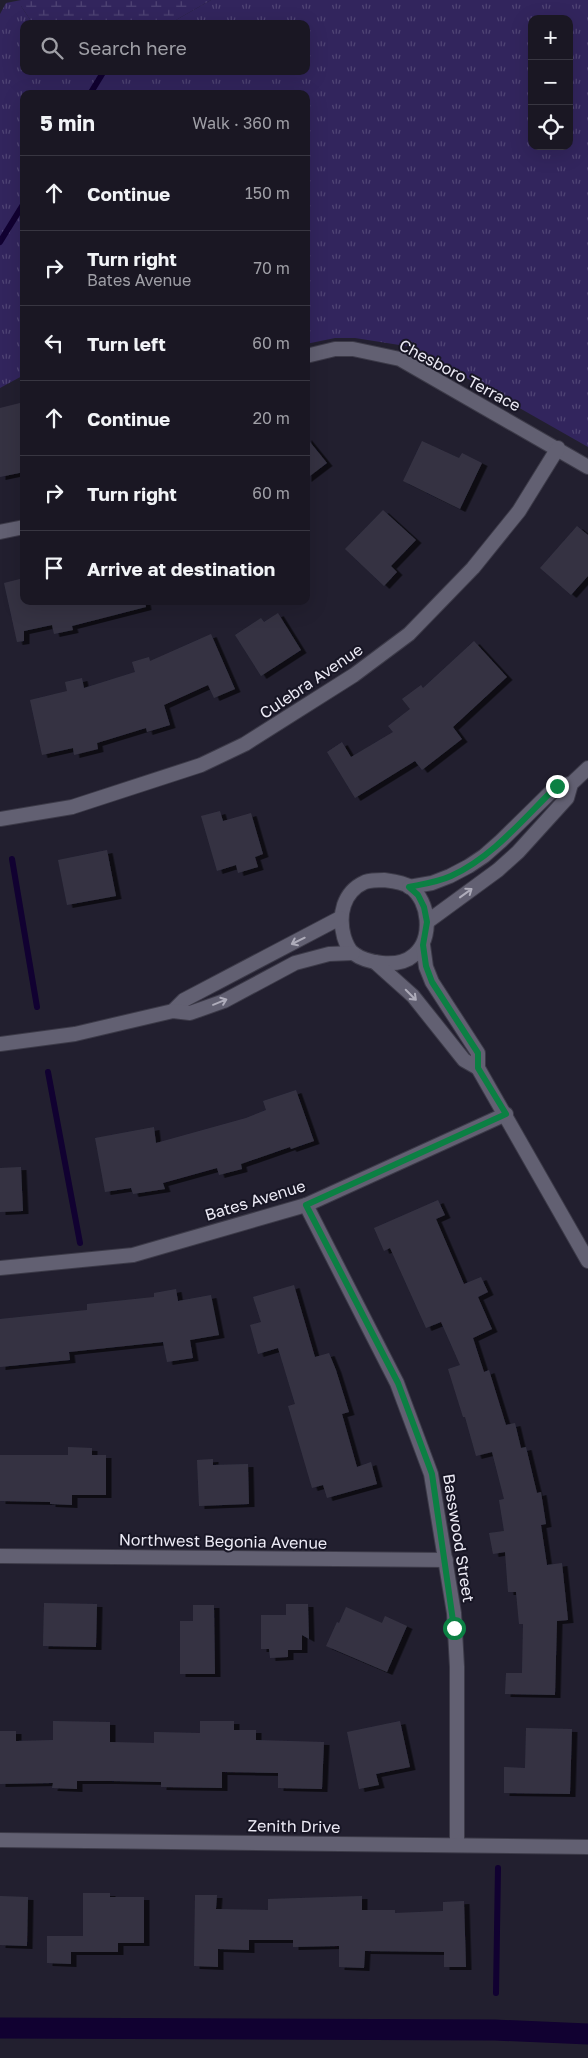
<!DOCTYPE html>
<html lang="en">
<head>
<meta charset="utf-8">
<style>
  body { margin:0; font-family:"Golos Text",sans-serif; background:#272430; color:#f1f3f6 }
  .controls { position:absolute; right:15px; top:15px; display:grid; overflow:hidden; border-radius:10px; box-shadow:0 5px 20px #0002 }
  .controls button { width:45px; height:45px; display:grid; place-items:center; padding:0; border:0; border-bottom:1px solid #383641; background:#1a1723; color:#f1f3f6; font:25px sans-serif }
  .stop { position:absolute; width:15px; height:15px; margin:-11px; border:4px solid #0b8043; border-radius:50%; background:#fff }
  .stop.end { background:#0b8043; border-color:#fff; box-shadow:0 1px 5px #0008 }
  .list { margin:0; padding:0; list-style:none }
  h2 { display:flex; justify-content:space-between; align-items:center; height:65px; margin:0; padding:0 20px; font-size:21px }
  h2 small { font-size:16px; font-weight:400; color:#9f9fa6 }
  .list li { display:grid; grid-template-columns:32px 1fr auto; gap:15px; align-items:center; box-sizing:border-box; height:75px; padding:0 20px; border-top:1px solid #383641 }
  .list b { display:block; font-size:19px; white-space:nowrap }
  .list p { margin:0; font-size:16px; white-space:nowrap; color:#9f9fa6 }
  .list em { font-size:16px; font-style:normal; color:#9f9fa6 }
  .icon { flex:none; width:28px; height:28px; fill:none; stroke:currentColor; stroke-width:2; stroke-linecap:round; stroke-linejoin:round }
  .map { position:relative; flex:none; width:588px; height:2058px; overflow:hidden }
  .search { position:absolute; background:#1a1723; box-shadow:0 5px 20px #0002; left:20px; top:20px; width:290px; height:55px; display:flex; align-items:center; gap:12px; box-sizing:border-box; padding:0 18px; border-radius:10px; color:#9f9fa6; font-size:19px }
  .panel { position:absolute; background:#1a1723; box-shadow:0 5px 20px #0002; left:20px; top:90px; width:290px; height:515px; border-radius:10px }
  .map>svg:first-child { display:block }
</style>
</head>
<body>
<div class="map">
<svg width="588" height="2058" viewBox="0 0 588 2058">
  <defs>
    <pattern id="grass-tufts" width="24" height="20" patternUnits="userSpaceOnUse" patternTransform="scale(1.25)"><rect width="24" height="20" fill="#32255d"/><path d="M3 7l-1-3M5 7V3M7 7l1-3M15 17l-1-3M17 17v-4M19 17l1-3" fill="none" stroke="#504575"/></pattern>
    <pattern id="wetland-marsh" width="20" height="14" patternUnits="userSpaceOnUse" patternTransform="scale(1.25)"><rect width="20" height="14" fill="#32255d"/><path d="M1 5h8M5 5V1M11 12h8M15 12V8" fill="none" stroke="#504575"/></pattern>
    <filter id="shadow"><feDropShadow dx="5.5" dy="3" stdDeviation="0" flood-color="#0009"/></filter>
  </defs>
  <rect width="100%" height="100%" fill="#221f2f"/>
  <path fill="url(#grass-tufts)" fill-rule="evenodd" d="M21 0V6L33 24H24V71H306V24H169L211 0H588V447L412 347 355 338H335L306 344V94H24V375L0 388V14L6 3ZM532 19H569V146H532Z"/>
  <path fill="url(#wetland-marsh)" d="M21 0H211L169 24H33L21 6Z"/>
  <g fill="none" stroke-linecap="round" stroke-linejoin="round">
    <g stroke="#110131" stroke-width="6">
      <path d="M127 24V23"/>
      <path d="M90 94 104 71"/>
      <path d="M0 242 24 203"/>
      <path d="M12 859 37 1007"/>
      <path d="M48 1072 80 1243"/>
      <path d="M496 1993 498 1868"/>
    </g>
    <path stroke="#110131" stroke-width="21" d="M0 2028 495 2030 588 2034"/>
  </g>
  <g fill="#353343" filter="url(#shadow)">
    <path d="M24 402V472L0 477V408Z"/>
    <path d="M306 437 327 463 306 479Z"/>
    <path d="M422 441 459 458 462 453 482 463 460 509 403 481Z"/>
    <path d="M383 510 416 540 391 566 397 572 384 586 345 549Z"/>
    <path d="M577 526 588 535V576L571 595 540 568Z"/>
    <path d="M24 578V601H145L146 607 72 626 73 630 54 634 52 625 24 631V641L17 642 4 583Z"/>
    <path d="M278 613 301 650 261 676 235 635 261 618 264 622Z"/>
    <path d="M211 634 235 689 214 698 208 685 164 705 170 725 147 732 146 728 97 743 98 749 74 755 73 748 42 755 30 700 67 691 65 682 82 678 84 688 135 672 132 662 149 657 150 661Z"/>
    <path d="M474 641 507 677 453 727 462 739 422 770 415 761 355 798 327 752 342 742 351 757 393 732 388 726 410 709 402 699 421 685 423 688Z"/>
    <path d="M220 811 223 821 251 813 263 854 255 857 258 867 238 873 236 865 217 871 201 816Z"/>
    <path d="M107 850 116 896 67 905 58 860Z"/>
    <path d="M296 1090 314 1141 291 1149 290 1147 241 1164 242 1169 219 1175 217 1168 163 1183 165 1189 133 1194 131 1188 105 1192 95 1138 154 1127 156 1143 246 1118 266 1110 263 1101Z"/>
    <path d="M21 1167 23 1211 0 1212V1168Z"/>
    <path d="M438 1200 445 1215 436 1219 464 1284 481 1277 488 1292 478 1297 492 1329 473 1338 484 1372 489 1370 506 1425 515 1423 521 1448 526 1447 537 1493 541 1492 546 1524 541 1525 547 1565 562 1563 568 1620 557 1621 555 1695 505 1694 506 1673H522L523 1624H519L516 1592H508L505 1552 493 1554 489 1533 504 1531 499 1500 504 1499 492 1452 476 1456 465 1417H463L448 1369 460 1365 441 1322 426 1328 390 1248 384 1251 374 1228Z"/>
    <path d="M294 1285 315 1357 329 1353 336 1370 349 1412 342 1414 357 1467 371 1462 377 1484 327 1498 323 1485 312 1488 288 1406 295 1404 278 1348 258 1354 250 1325 261 1322 253 1297Z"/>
    <path d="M176 1289 178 1301 211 1295 219 1335 190 1340 193 1358 167 1362 163 1342 69 1352 70 1360 0 1367V1319L87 1310V1304L154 1297V1293Z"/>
    <path d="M68 1447 92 1448V1455H106V1495H72V1505L50 1504V1502L0 1501V1455H68Z"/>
    <path d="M213 1459V1465L248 1464 249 1504 199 1506 197 1460Z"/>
    <path d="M44 1603 97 1604 96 1647 43 1646Z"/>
    <path d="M286 1604H308L309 1639 302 1635V1650H288V1657L270 1658 269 1649H261V1615H286Z"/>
    <path d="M193 1605H214L215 1674H180V1621H193Z"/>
    <path d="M346 1607 382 1623 385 1616 407 1626 387 1672 326 1646 337 1622 339 1623Z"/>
    <path d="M53 1721 110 1722V1742L154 1743V1732L200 1733V1721H234V1730H256V1740L324 1742 322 1789 278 1788V1773L222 1772V1788L161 1787V1782L110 1781H77V1789L52 1788 53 1783 0 1784V1731H16V1741L53 1740Z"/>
    <path d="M400 1721 410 1767 376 1774 379 1785 359 1789 347 1732Z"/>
    <path d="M526 1728 572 1729 570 1794 504 1793V1767L525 1768Z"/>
    <path d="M83 1893H110V1897H144V1943H118V1952H71V1964L47 1963V1936H83Z"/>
    <path d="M195 1895H217L216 1909 268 1910V1899L362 1896V1910H395V1913L443 1911V1902L464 1901 466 1967H444V1952L365 1951 364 1968 339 1967V1946L293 1947V1940H249V1950L218 1949V1967L194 1966Z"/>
    <path d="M0 1896 28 1897 27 1946 0 1945Z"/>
  </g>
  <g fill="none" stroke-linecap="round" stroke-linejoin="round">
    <defs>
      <g id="minor">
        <path d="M306 356 335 349H353L400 359 588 467"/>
        <path d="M0 532 24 527"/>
        <path d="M0 819 72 807 201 765 245 744 354 675 409 634 473 568 519 511 558 448"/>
        <path d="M306 1205 397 1383 431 1474 454 1613 457 1667V1844"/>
        <path d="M0 1268 133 1255 306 1205 506 1114"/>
        <path d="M0 1556 446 1560"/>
        <path d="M0 1840 588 1847"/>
      </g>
      <g id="tertiary">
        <path d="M384 880C392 881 403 882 410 887 430 901 433 939 414 955 405 963 393 964 382 963 372 962 361 959 353 953 348 949 346 943 344 937 338 915 343 892 365 882 371 880 378 880 384 880Z"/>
        <path d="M409 887 432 883 450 876 469 866 484 856 501 841 557 786 571 784"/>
        <path d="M427 922 498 870 518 852 567 798 571 784 588 768"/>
        <path d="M423 945 426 967 432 982 478 1053V1068L588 1261"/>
        <path d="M375 962 413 996 464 1060 478 1068"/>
        <path d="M173 1011 184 1000 340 918"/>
        <path d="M0 1044 75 1034 173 1011 190 1013 224 1001 295 963 329 954 353 953"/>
      </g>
    </defs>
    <use href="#minor" stroke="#3c3a48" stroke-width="16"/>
    <use href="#tertiary" stroke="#3c3a48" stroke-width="16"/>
    <use href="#minor" stroke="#626072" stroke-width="14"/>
    <use href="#tertiary" stroke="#626072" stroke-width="14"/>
  </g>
  <defs><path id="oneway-shaft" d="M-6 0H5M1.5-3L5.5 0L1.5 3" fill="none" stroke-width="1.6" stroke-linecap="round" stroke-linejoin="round" transform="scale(1.25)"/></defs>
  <g stroke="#aeacba">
    <use href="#oneway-shaft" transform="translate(466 893) rotate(-36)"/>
    <use href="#oneway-shaft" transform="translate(298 941) rotate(154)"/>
    <use href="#oneway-shaft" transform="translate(411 995) rotate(45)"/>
    <use href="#oneway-shaft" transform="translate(220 1002) rotate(-22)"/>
  </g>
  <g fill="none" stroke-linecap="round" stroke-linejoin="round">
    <path stroke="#0b8043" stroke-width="6" d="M454 1628 432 1474 398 1383 306 1205 506 1114 478 1068V1053L432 982 426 966 423 945 427 922 424 907 418 895 409 887C423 884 438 882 451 876 493 857 524 818 557 786"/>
  </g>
  <g text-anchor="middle" stroke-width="4" stroke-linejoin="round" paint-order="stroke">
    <g font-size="16" fill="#eceaf5" stroke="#181625">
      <text transform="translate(460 375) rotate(28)" y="6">Chesboro Terrace</text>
      <text transform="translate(311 681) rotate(-34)" y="6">Culebra Avenue</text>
      <text transform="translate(255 1200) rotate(-17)" y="6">Bates Avenue</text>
      <text transform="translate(459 1538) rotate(81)" y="6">Basswood Street</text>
      <text transform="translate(223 1541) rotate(1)" y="6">Northwest Begonia Avenue</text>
      <text transform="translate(294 1826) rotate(1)" y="6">Zenith Drive</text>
    </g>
  </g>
</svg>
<div class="controls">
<button>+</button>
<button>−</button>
<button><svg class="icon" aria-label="locate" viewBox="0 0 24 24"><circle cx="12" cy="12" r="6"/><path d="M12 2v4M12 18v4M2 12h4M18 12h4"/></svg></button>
</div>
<div class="stop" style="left:454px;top:1628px"></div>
<div class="stop end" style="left:557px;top:786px"></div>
<div class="search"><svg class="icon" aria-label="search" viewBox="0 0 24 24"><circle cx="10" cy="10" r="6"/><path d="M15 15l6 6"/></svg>Search here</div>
<section class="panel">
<h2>5 min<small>Walk · 360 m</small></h2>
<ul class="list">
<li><svg class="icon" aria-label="ahead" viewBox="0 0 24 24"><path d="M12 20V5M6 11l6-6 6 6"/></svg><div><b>Continue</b></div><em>150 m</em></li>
<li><svg class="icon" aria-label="right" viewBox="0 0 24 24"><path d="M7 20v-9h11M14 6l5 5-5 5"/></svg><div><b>Turn right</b><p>Bates Avenue</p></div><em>70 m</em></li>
<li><svg class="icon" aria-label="left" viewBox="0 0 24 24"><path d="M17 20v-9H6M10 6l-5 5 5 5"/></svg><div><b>Turn left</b></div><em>60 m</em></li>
<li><svg class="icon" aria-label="ahead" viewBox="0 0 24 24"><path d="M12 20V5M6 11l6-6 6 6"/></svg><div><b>Continue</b></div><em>20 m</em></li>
<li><svg class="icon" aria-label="right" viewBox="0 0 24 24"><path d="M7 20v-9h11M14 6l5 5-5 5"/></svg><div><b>Turn right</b></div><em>60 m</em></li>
<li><svg class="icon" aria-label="arrive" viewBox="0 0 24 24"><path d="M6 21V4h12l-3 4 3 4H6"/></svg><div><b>Arrive at destination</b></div></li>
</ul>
</section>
</div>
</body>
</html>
